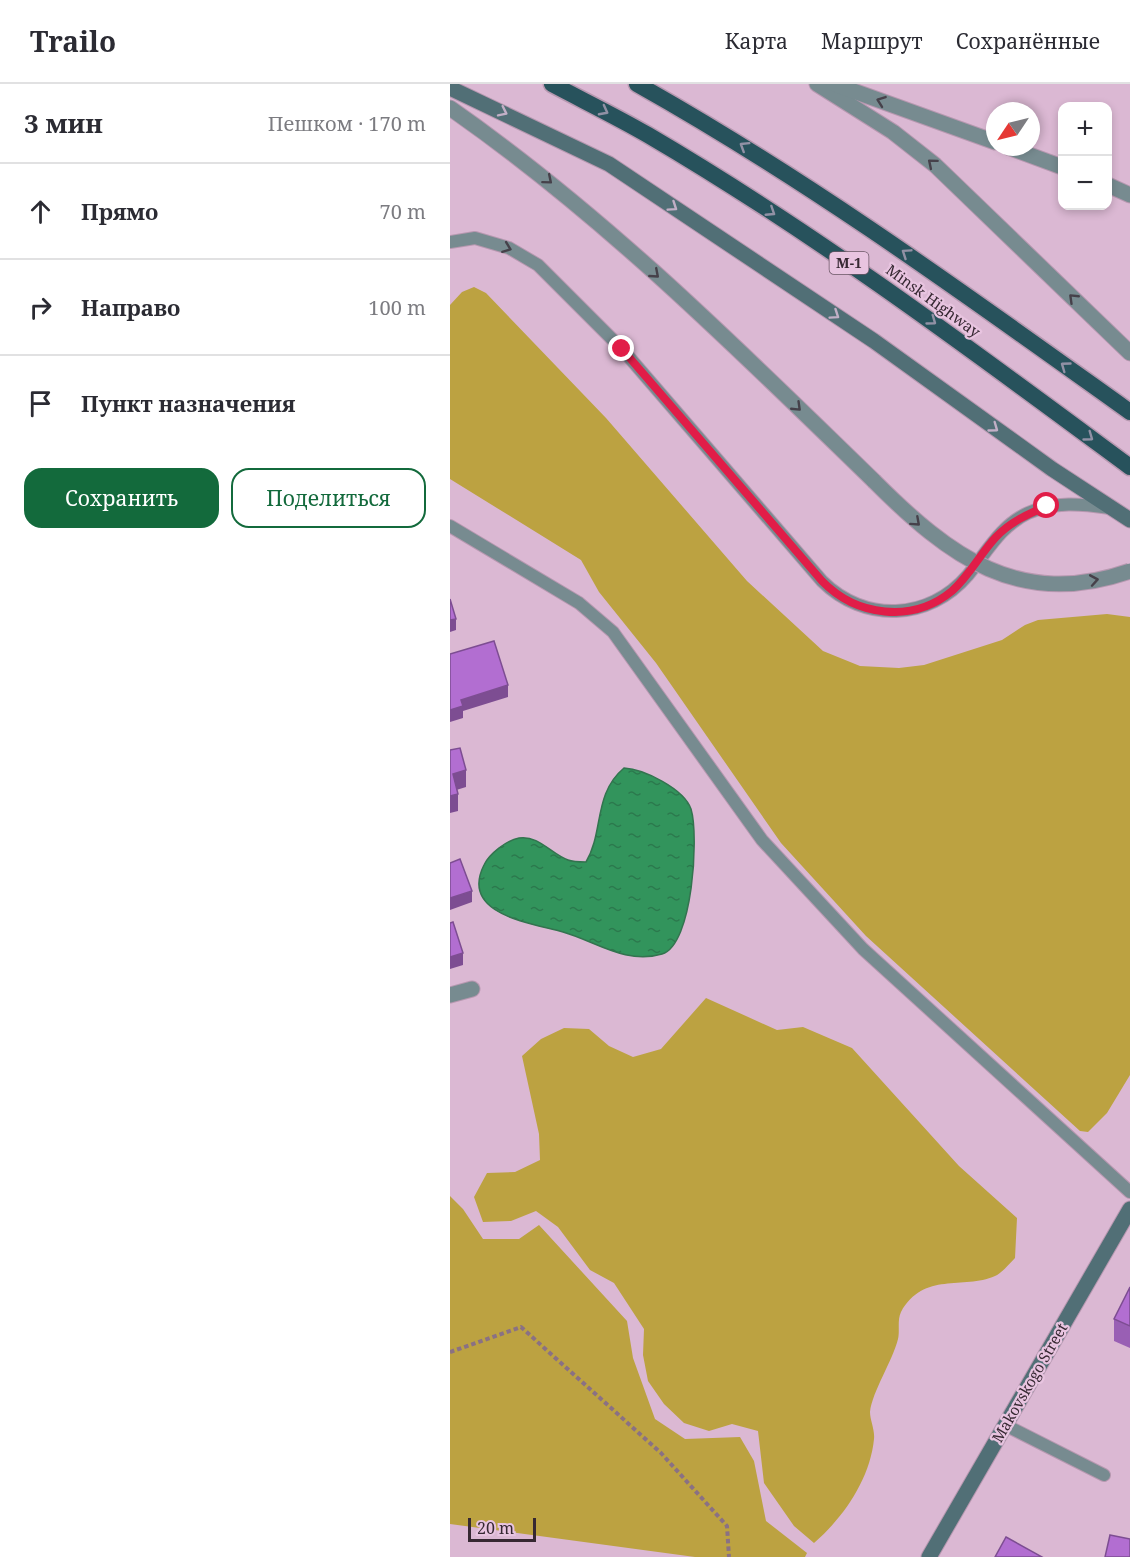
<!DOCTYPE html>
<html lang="ru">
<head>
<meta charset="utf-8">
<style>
  body { margin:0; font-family:"Noto Serif",serif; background:#f2f2f3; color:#2b2b33 }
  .controls { position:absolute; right:18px; top:18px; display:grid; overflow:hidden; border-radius:12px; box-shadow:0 3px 9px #0003 }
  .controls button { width:54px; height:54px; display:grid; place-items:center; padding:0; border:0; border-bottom:2px solid #e1e1e2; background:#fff; color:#2b2b33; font:30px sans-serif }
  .compass { position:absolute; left:536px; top:18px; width:54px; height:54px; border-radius:50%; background:#fff; box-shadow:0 3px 9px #0003; rotate:235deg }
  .scale { position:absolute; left:18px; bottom:15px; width:68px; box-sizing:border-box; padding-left:6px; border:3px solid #362832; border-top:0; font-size:16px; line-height:21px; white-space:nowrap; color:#362832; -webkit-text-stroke:4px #e8c4e0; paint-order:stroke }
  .stop { position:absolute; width:18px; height:18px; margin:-14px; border:4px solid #e11d48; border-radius:50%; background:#fff }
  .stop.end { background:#e11d48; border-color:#fff; box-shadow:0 2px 6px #0008 }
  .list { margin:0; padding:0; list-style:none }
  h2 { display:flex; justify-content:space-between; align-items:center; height:78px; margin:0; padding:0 24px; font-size:26px }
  h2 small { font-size:20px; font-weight:400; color:#7c7c81 }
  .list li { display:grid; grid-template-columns:39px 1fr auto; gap:18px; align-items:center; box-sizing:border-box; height:96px; padding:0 24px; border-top:2px solid #e1e1e2 }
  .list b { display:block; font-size:22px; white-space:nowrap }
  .list em { font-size:20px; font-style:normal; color:#7c7c81 }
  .actions { display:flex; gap:12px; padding:18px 24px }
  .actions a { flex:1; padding:14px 0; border:2px solid #136a3c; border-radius:18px; text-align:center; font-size:21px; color:#136a3c }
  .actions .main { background:#136a3c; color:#fff }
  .icon { flex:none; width:33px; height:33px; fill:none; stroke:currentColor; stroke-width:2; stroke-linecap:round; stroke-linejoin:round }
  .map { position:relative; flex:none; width:680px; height:1473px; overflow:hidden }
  header { display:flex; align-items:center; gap:36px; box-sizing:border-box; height:84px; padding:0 30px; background:#fff; border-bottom:2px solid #e1e1e2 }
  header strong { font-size:28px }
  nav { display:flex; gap:33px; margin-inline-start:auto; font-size:21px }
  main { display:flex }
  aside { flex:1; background:#fff }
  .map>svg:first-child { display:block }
</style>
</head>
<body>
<header>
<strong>Trailo</strong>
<nav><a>Карта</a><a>Маршрут</a><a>Сохранённые</a></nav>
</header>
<main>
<aside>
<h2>3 мин<small>Пешком · 170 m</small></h2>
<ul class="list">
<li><svg class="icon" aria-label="ahead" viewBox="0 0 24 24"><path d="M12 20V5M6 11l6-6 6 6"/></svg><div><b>Прямо</b></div><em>70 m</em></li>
<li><svg class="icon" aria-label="right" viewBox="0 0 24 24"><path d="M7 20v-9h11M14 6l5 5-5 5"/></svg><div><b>Направо</b></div><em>100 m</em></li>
<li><svg class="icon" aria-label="arrive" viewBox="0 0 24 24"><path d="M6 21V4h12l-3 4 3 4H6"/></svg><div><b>Пункт назначения</b></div></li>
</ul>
<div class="actions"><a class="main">Сохранить</a><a>Поделиться</a></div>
</aside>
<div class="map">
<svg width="680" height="1473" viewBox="0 0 680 1473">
  <defs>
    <pattern id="water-ripples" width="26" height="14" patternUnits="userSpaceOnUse" patternTransform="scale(1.5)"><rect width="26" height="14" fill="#32945c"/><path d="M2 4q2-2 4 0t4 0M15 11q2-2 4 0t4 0" fill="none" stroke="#2b794d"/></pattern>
  </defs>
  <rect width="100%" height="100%" fill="#dbb8d3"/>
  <g fill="#bca241">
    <path d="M24 203 36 209 156 334 297 497 373 567 410 582 449 584 474 581 552 556 575 541 588 536 657 530 680 533V991L657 1029 638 1048 630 1047 416 852 331 759 206 579 149 508 131 476 0 395V221L12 208Z"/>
    <path d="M256 914 327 946 353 943 402 964 509 1082 567 1134 565 1174C559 1180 552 1189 545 1192 513 1206 474 1187 451 1228 447 1236 450 1247 448 1255 443 1276 422 1308 420 1328 420 1336 425 1346 424 1355 420 1395 394 1433 364 1459L344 1442 314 1399 308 1347 282 1340 259 1347 234 1339 214 1320 198 1297 193 1271 194 1245 164 1199 140 1186 108 1143 86 1127 61 1137 33 1138 24 1113 37 1089 65 1088 90 1076 89 1050 72 972 91 955 114 944 139 945 159 962 183 973 211 965Z"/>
    <path d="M0 1112 13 1125 33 1155H69L89 1141 177 1237 183 1274 205 1335 235 1355 290 1353 304 1377 316 1437 357 1469 355 1473H245L0 1440Z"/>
  </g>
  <path fill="url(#water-ripples)" stroke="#33744f" stroke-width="1.5" d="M174 684C194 685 234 705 241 725 249 751 243 861 212 870 176 881 145 857 113 848 82 839 9 831 34 781 39 770 57 756 69 754 89 751 101 770 118 776 123 778 130 778 136 778 154 748 143 710 174 684Z"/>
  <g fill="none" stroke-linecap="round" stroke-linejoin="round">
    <defs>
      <g id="service">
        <path d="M0 158 25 154 59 164 88 181 172 265 372 497C414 539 479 537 518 491 537 468 550 442 578 429 605 417 632 420 660 424"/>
        <path d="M0 442 129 519 163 548 312 756 413 865 680 1108"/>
        <path d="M555 1341 654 1391"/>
      </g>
      <g id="minor">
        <path d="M367 0 443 48 485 81 680 269"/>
        <path d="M0 911 22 905"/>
      </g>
      <g id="tertiary">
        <path d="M384 0 545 58"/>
        <path d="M0 24C155 132 289 266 424 397"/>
        <path d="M558 63 612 83"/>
        <path d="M658 101 680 111"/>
      </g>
      <g id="secondary">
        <path d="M0 4 159 80 424 257 602 385 680 436"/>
        <path d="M479 1473 680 1125"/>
      </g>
      <g id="trunk">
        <path d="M102 0C134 17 167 33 198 51 367 150 523 267 680 383"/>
        <path d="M187 0C360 97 519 213 680 328"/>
      </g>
    </defs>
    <use href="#service" stroke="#b798b0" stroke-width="14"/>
    <use href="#minor" stroke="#b798b0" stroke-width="17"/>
    <use href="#tertiary" stroke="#b798b0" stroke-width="17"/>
    <use href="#secondary" stroke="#b798b0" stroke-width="17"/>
    <use href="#trunk" stroke="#b798b0" stroke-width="19"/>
    <path stroke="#8a7184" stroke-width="4" stroke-dasharray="4.5 3" stroke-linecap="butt" d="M0 1268 71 1243 211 1369 277 1442 279 1473"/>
    <use href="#service" stroke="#778b90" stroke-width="12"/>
    <use href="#minor" stroke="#778b90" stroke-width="15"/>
    <use href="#tertiary" stroke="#778b90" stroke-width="15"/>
    <use href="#secondary" stroke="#516f76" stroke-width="15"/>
    <use href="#trunk" stroke="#27525c" stroke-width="16"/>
    <defs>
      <path id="tertiary-bridge" d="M424 397C499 472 569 526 680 487"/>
    </defs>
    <use href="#tertiary-bridge" stroke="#b798b0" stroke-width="17" stroke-linecap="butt"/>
    <use href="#tertiary-bridge" stroke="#778b90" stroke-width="15"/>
  </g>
  <path fill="#995fb4" d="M680 1203V1264L664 1257V1235Z"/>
  <g fill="#7d4d92">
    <path d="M6 535V546L0 548V536Z"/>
    <path d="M58 601V613L13 627V634L0 638V626L11 616Z"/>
    <path d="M16 686V703L3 707V690Z"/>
    <path d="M8 710V727L0 729V712Z"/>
    <path d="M22 807V818L0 826V814Z"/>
    <path d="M13 869V881L0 885V873Z"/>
  </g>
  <g fill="#b26ed1" stroke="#7d4d92" stroke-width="1.5">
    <path d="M0 515 6 535 0 536Z"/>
    <path d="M44 557 58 601 11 616 13 622 0 626V570Z"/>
    <path d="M10 664 16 686 3 690 8 710 0 712V666Z"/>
    <path d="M10 775 22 807 0 814V779Z"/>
    <path d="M3 838 13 869 0 873V839Z"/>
    <path d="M680 1203V1242L664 1235Z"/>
    <path d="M660 1451 680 1455V1473H655Z"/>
    <path d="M556 1453 592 1473H545Z"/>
  </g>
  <defs><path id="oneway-chevron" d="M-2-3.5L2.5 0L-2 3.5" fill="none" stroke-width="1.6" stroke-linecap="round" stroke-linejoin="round" transform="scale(1.5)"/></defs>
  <g stroke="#46414a">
    <use href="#oneway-chevron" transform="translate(431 17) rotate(-160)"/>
    <use href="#oneway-chevron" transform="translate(482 79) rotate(-140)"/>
    <use href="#oneway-chevron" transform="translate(98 96) rotate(40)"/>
    <use href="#oneway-chevron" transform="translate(57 164) rotate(21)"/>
    <use href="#oneway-chevron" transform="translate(205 190) rotate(41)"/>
    <use href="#oneway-chevron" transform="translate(623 214) rotate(-136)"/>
    <use href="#oneway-chevron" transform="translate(347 323) rotate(44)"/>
    <use href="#oneway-chevron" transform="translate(466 438) rotate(42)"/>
    <use href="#oneway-chevron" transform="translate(644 496) rotate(-10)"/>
  </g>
  <g stroke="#9191a5">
    <use href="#oneway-chevron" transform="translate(154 27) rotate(28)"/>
    <use href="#oneway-chevron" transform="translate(294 62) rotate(-148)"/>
    <use href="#oneway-chevron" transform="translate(321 128) rotate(33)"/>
    <use href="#oneway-chevron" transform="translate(456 169) rotate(-146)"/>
    <use href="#oneway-chevron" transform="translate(482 237) rotate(36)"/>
    <use href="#oneway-chevron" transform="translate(615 282) rotate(-144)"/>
    <use href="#oneway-chevron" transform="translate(639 353) rotate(36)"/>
  </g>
  <g stroke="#c2afc6">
    <use href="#oneway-chevron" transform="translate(53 28) rotate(26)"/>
    <use href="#oneway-chevron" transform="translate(223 123) rotate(34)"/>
    <use href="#oneway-chevron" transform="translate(385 231) rotate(34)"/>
    <use href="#oneway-chevron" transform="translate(544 344) rotate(36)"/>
  </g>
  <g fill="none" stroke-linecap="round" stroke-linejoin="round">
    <path stroke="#e11d48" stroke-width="8" d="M172 265 372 497C406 532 462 540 502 507 520 491 530 470 546 453 560 438 578 430 597 422"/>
  </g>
  <g text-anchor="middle" stroke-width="4.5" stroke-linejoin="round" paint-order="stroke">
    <rect fill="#e8c4e0" stroke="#6b5766" stroke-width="1.5" x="379.5" y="168" width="39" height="22" rx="4.5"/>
    <g font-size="14" font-weight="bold" fill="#362832">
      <text x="399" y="184">М-1</text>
    </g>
    <g font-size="15" fill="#362832" stroke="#e8c4e0">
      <text transform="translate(483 217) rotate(36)" y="5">Minsk Highway</text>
      <text transform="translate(580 1299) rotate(-60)" y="5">Makovskogo Street</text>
    </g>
  </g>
</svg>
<div class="controls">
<button>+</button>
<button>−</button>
</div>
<svg class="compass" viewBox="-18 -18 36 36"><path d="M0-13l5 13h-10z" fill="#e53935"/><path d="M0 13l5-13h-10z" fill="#7c7c81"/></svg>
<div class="scale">20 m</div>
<div class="stop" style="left:597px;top:422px"></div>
<div class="stop end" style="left:172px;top:265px"></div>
</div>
</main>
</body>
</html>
